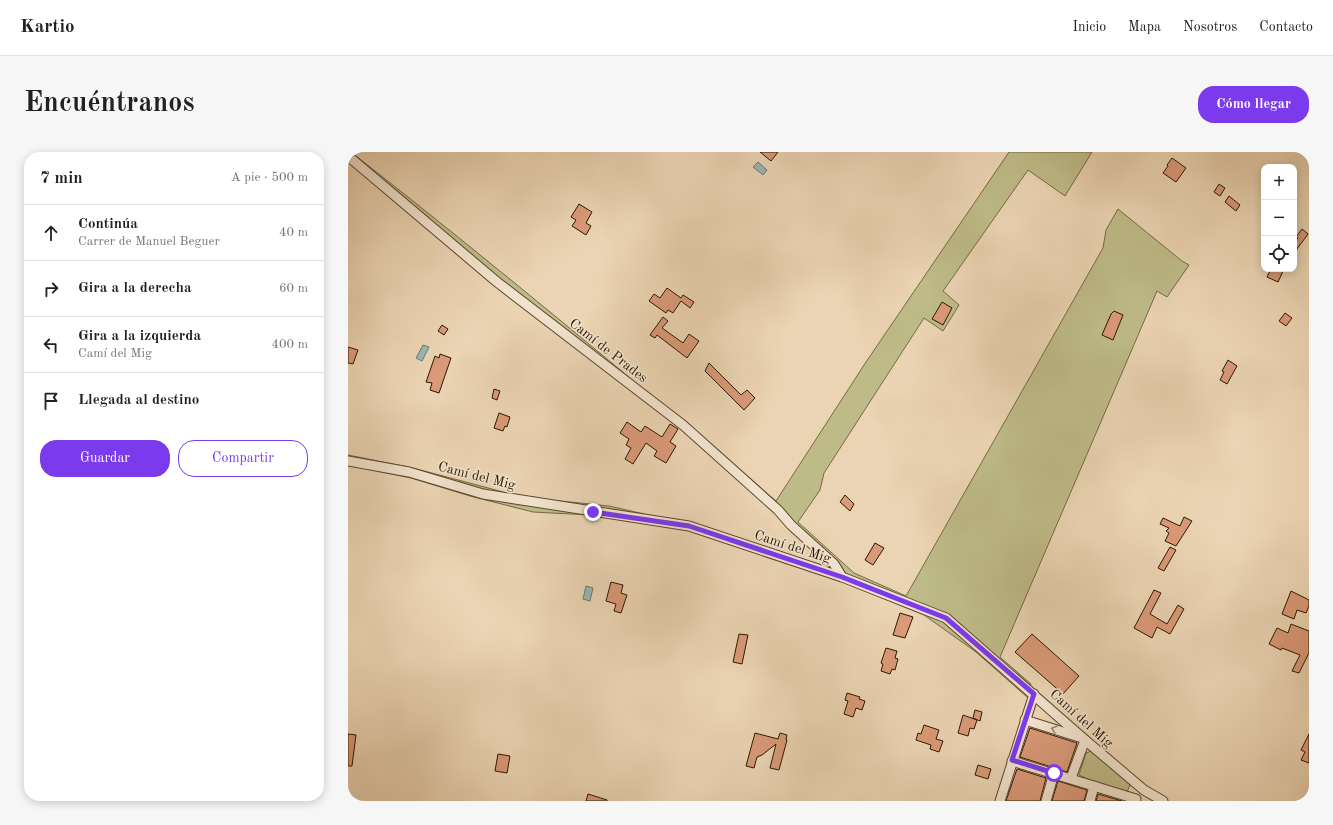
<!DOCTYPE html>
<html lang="es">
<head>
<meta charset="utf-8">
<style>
  body { margin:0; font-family:"Old Standard TT",serif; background:#f6f6f6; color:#202124 }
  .controls { position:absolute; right:12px; top:12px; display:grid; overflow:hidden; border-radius:8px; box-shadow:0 2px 10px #0003 }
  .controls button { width:36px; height:36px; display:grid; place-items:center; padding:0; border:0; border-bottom:1px solid #e0e0e0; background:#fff; color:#202124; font:20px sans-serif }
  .stop { position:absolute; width:12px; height:12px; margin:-9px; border:3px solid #7c3aed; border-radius:50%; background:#fff }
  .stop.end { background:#7c3aed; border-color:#fff; box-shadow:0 1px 4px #0008 }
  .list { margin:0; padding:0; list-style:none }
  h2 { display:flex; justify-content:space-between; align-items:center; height:52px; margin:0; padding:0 16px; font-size:17px }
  h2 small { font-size:13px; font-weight:400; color:#757577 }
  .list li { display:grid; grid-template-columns:26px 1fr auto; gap:12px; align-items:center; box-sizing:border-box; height:56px; padding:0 16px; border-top:1px solid #e0e0e0 }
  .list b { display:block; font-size:15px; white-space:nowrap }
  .list p { margin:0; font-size:13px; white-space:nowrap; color:#757577 }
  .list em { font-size:13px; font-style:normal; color:#757577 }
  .actions { display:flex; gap:8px; padding:12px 16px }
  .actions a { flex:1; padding:9px 0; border:1px solid #7c3aed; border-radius:16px; text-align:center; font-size:14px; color:#7c3aed }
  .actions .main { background:#7c3aed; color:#fff }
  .icon { flex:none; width:22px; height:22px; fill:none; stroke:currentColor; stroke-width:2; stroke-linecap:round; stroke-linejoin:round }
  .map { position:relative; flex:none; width:961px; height:649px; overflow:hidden; border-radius:16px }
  header { display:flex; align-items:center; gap:24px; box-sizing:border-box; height:56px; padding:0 20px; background:#fff; border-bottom:1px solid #e0e0e0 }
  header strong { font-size:19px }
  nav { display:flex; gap:22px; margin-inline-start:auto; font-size:14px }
  .intro { display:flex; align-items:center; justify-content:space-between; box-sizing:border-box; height:96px; padding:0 24px }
  h1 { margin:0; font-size:28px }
  .button { padding:10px 18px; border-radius:16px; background:#7c3aed; color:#fff; font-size:14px; font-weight:700 }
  main { display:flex; gap:24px; padding:0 24px }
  aside { flex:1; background:#fff; border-radius:16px; box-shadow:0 2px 10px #0003 }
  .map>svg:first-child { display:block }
</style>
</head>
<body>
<header>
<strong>Kartio</strong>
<nav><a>Inicio</a><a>Mapa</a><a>Nosotros</a><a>Contacto</a></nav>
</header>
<div class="intro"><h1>Encuéntranos</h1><a class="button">Cómo llegar</a></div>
<main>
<aside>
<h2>7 min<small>A pie · 500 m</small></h2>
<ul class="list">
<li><svg class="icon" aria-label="ahead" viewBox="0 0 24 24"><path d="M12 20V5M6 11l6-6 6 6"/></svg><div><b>Continúa</b><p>Carrer de Manuel Beguer</p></div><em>40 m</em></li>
<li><svg class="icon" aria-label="right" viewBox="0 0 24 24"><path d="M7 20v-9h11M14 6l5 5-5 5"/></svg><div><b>Gira a la derecha</b></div><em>60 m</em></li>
<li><svg class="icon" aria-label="left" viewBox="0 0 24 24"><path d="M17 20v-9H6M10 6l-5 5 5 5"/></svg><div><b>Gira a la izquierda</b><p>Camí del Mig</p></div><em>400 m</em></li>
<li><svg class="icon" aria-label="arrive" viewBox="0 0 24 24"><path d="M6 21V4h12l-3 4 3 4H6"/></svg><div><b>Llegada al destino</b></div></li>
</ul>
<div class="actions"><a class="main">Guardar</a><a>Compartir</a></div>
</aside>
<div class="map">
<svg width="961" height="649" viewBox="0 0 961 649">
  <rect width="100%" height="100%" fill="#ebd4b3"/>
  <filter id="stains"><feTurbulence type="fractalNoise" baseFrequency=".005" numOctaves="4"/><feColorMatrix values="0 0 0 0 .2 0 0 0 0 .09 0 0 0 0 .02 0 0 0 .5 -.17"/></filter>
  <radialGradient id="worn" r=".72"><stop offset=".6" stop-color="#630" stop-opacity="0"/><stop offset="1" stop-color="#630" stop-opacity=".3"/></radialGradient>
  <g fill="#bebb88" stroke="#746a44">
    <path d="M0 0H3C147 113 288 230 428 349L518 210 661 0H744L717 44 680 18 595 139 611 153 595 179 576 166 476 321 472 338 450 370 506 421 558 444 755 96 758 78 770 57 834 109 841 113 819 145 809 139 652 505 683 532 679 545 628 500 576 463 480 424 340 378 242 363 185 360 122 344 63 326 0 313V303L65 316 174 345 261 354 345 373 482 416 429 363 341 283 248 211Z"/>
    <path d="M743 599 782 633 779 640 751 632 731 623 738 601Z"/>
  </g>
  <g fill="#9ab7b5" stroke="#6e776d">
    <path d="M410 10 419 18 415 23 405 15Z"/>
    <path d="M75 193 81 195 74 209 68 206Z"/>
    <path d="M238 434 245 436 242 449 235 447Z"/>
  </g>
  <g fill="#da9978" stroke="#2b1801">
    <path d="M412 0H430L423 9Z"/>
    <path d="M824 6 838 16 828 30 815 21 820 14 819 13Z"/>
    <path d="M871 32 877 36 872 44 866 40Z"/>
    <path d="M881 44 892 53 888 59 877 50Z"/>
    <path d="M231 52 244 60 238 71 243 74 238 83 224 74 228 68 223 65Z"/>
    <path d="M954 77 960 82 946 101V91L950 86 948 85Z"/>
    <path d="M923 117H936L930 130 919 125Z"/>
    <path d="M319 136 333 146 335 143 346 150 342 156 333 149 325 161 320 158 318 161 301 149 306 142 312 146Z"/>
    <path d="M594 150 604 156 595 173 584 167Z"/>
    <path d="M766 159 775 163 765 188 754 183 763 162Z"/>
    <path d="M937 161 944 166 938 174 931 169Z"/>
    <path d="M315 165 320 169 314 176 335 191 341 182 351 189 339 206 309 183 307 186 302 183Z"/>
    <path d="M94 173 100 177 96 183 90 179Z"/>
    <path d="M0 195 10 198 5 212 0 211Z"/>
    <path d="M92 202 103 206 91 241 82 238 84 231 78 230 87 204 91 206Z"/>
    <path d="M880 208 889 214 879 232 872 228 876 220 874 219Z"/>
    <path d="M361 211 393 243 399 238 407 246 396 258 357 219Z"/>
    <path d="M146 237 152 239 149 248 144 246Z"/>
    <path d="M151 261 162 265 159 275 157 274 155 279 146 276Z"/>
    <path d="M279 270 293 280 297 274 314 285 322 272 330 277 322 290 328 294 318 311 306 304 309 299 298 291 285 312 277 307 283 296 278 293 281 287 272 281Z"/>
    <path d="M497 343 506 352 502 359 492 350Z"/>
    <path d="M836 365 844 369 828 394 817 389 821 381 818 379 821 376 812 372 815 366 832 374Z"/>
    <path d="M527 391 536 396 525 413 517 408Z"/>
    <path d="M822 395 828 398 816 419 810 416Z"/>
    <path d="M263 430 275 433 273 441 279 443 273 461 266 459 268 452 258 449Z"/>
    <path d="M806 438 813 441 802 462 819 472 830 453 836 457 822 482 809 475 804 486 786 476Z"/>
    <path d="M943 439 961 448V454L958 461 949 458 946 467 934 462Z"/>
    <path d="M552 461 565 465 557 486 545 483Z"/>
    <path d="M943 472 961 479V501L951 521 944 519 952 503 934 496 933 498 921 492 929 476 940 481Z"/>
    <path d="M391 482 400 483 394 512 385 510Z"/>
    <path d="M684 482 731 524 715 542 667 500Z"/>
    <path d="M538 496 549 499 547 506 550 507 547 518 544 517 542 522 533 519 535 512 533 511Z"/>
    <path d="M499 541 512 545 511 547 517 549 514 558 508 556 505 565 496 562 500 549 497 548Z"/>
    <path d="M627 558 634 560 632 569 625 566Z"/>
    <path d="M615 563 629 568 626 577 622 576 620 584 610 581Z"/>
    <path d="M576 573 591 578 588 587 595 589 591 600 582 597 583 593 568 588 570 581 573 582Z"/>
    <path d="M682 576 729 591 719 620 672 605Z"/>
    <path d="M407 581 430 587 432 581 439 583 438 588H439L431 618 422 616 428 592 414 603 409 605 406 616 398 614Z"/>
    <path d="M0 582 8 583 4 614H0Z"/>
    <path d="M961 582V611L953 608 957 600 953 598Z"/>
    <path d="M150 602 162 604 159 621 147 619Z"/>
    <path d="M630 613 643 617 640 627 627 623Z"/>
    <path d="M669 617 698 626 692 649H658Z"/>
    <path d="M710 629 739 638 736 649H704Z"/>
    <path d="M240 642 259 648V649H238Z"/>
    <path d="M750 642 774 649H748Z"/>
  </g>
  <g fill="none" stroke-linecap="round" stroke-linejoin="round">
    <defs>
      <g id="minor">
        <path d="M0 4 149 130 335 273 430 358 443 373 486 412 494 425"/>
        <path d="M0 309 61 320 135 342 341 374 494 425 598 466 737 588 796 638 815 649"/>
        <path d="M677 568 731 585"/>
        <path d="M664 609 788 647"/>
        <path d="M723 626 737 588"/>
        <path d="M652 649 686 542"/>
        <path d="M698 649 706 621"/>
        <path d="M742 649 746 634"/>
      </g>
    </defs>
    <use href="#minor" stroke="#5b472e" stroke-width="11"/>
    <use href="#minor" stroke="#f2e3ce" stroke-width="9"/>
  </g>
  <defs><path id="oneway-chevron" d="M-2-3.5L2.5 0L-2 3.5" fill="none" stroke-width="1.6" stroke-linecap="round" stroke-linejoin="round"/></defs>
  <use stroke="#988872" href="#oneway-chevron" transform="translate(706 577) rotate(-163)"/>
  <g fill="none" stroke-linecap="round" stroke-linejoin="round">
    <path stroke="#7c3aed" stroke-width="5" d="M245 360 341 374 494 425 598 466 686 542 664 608 706 621"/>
  </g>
  <g text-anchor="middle" stroke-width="3" stroke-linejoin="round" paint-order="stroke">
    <g font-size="14" fill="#2b1801" stroke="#f2e3ce">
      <text transform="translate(261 198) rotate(38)" y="5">Camí de Prades</text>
      <text transform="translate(129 323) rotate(14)" y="5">Camí del Mig</text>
      <text transform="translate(445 394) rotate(18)" y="5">Camí del Mig</text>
      <text transform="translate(734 566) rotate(42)" y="5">Camí del Mig</text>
    </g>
  </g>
  <rect width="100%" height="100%" filter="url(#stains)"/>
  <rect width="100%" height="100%" fill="url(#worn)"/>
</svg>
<div class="controls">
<button>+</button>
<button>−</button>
<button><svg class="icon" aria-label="locate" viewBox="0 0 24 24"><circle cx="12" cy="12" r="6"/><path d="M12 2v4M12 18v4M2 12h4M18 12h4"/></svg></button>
</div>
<div class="stop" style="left:706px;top:621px"></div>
<div class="stop end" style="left:245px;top:360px"></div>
</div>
</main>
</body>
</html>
